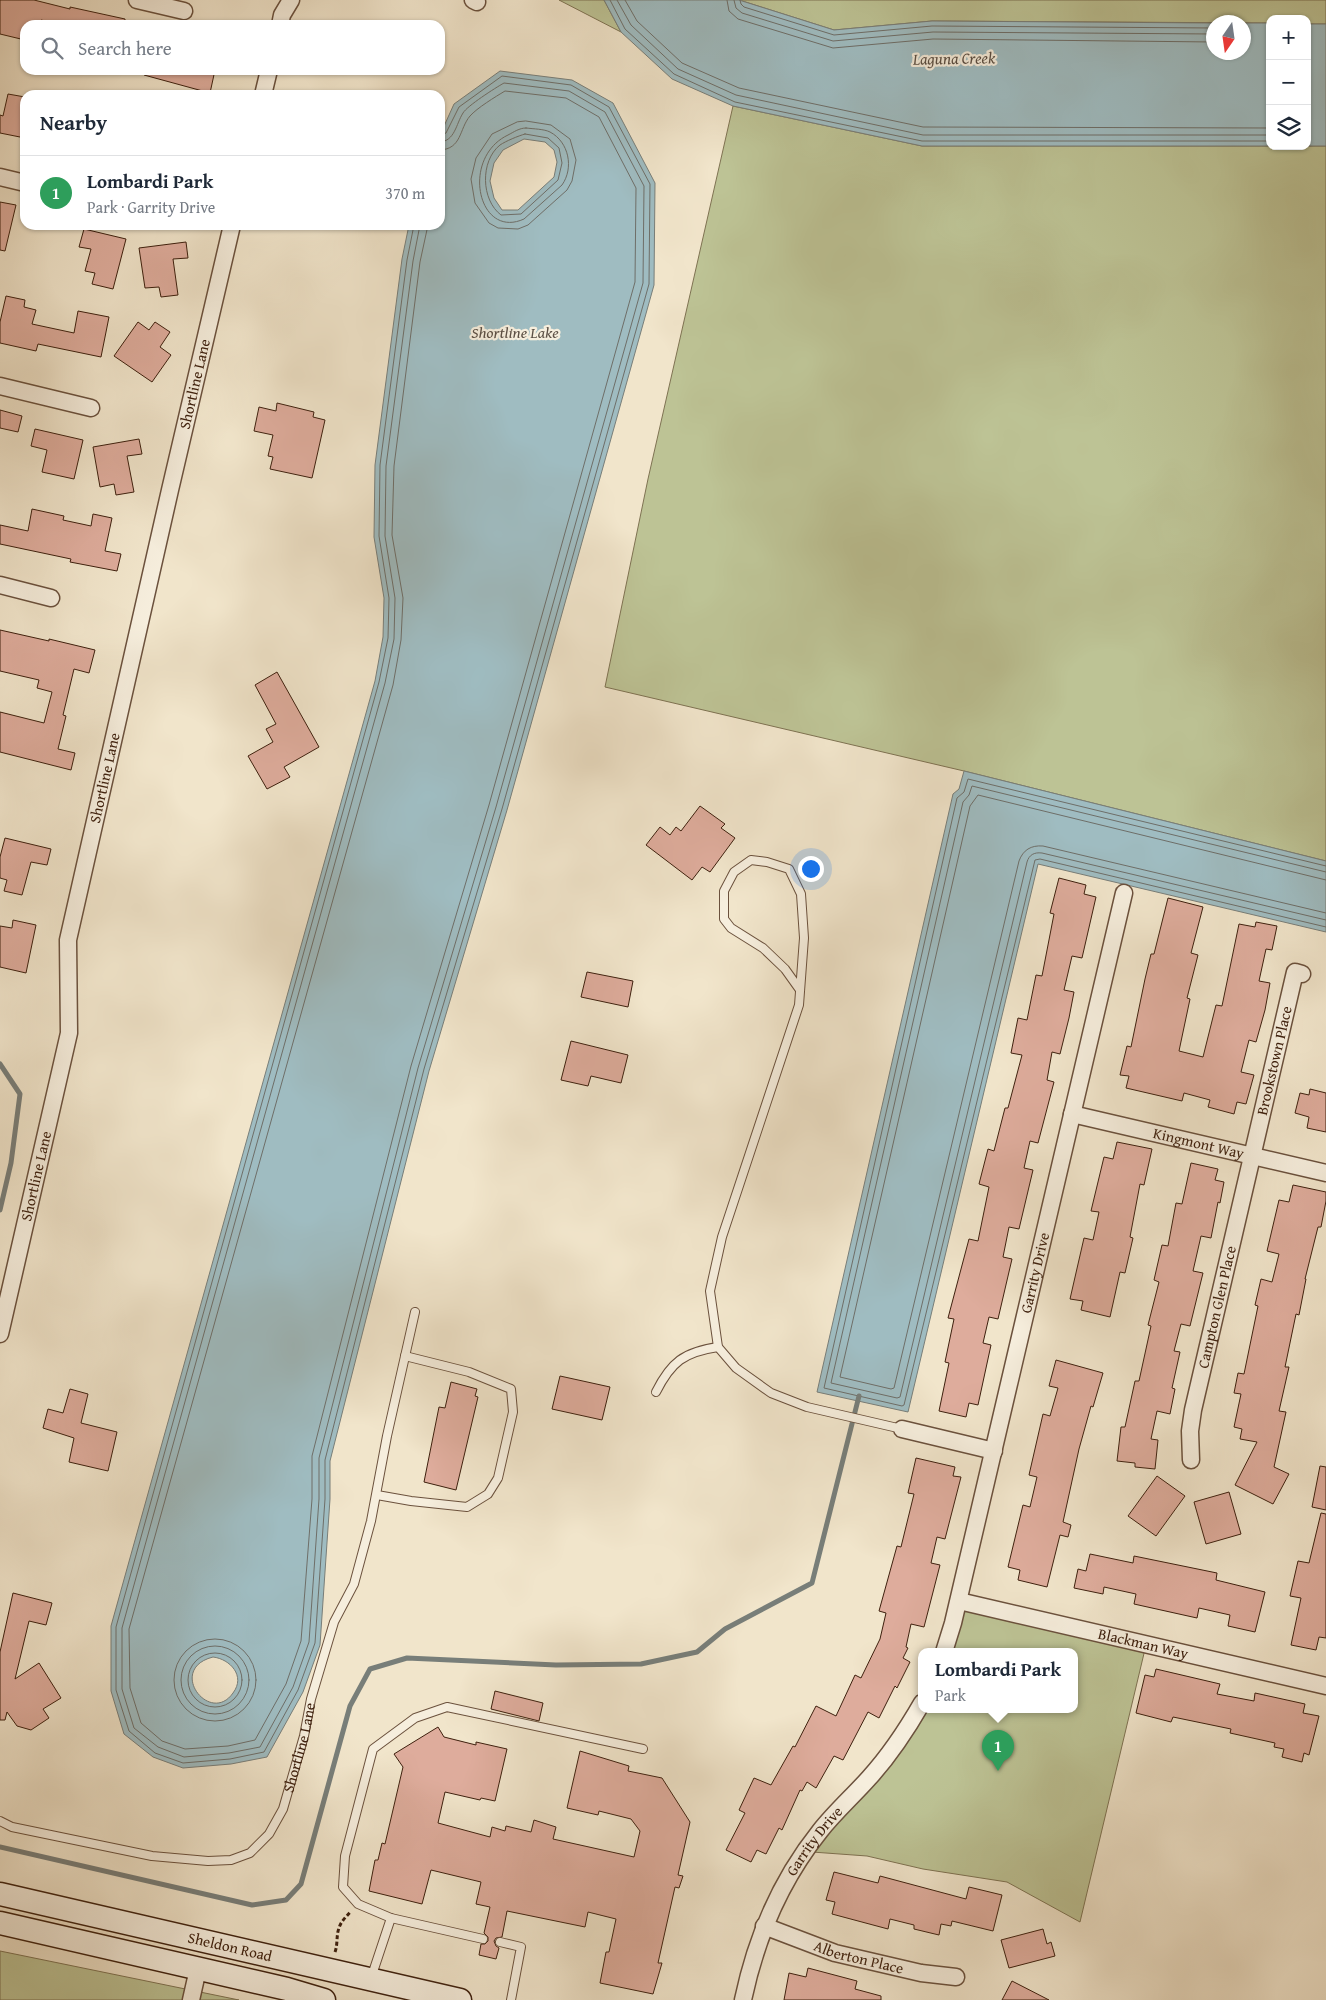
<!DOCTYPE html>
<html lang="en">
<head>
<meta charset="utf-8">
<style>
  body { margin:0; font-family:"Gentium Book Plus",serif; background:#f6f6f7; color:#1f2937 }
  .controls { position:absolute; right:15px; top:15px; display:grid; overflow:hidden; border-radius:10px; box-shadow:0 1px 4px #0004 }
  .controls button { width:45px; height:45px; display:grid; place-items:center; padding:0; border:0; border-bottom:1px solid #e0e1e3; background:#fff; color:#1f2937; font:25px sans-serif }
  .compass { position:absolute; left:1206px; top:15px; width:45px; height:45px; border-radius:50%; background:#fff; box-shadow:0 1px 4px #0004; rotate:193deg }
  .you { position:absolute; left:810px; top:868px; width:18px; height:18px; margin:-12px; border:4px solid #fff; border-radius:50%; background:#1a73e8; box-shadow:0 0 0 8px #1a73e833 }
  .badge { display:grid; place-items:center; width:32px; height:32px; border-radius:50%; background:#8f2418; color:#fff; font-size:16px; font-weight:700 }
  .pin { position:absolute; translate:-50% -41px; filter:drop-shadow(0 1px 2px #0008) }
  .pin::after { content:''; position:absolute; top:26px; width:18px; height:15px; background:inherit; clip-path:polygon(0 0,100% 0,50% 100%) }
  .popup { position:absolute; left:918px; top:1648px; width:160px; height:65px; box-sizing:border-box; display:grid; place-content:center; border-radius:10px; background:#fff; filter:drop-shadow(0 1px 4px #0005); font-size:16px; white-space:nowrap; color:#747a83 }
  .popup b { font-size:19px; color:#1f2937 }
  .popup::after { content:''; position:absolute; left:50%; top:100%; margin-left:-10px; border:10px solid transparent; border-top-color:#fff }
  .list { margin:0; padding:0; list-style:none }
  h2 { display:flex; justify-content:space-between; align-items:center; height:65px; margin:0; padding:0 20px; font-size:21px }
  h2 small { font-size:16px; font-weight:400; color:#747a83 }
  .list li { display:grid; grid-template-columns:32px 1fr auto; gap:15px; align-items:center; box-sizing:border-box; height:75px; padding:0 20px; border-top:1px solid #e0e1e3 }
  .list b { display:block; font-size:19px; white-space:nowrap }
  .list p { margin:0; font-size:16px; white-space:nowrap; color:#747a83 }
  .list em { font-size:16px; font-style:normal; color:#747a83 }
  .icon { flex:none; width:28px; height:28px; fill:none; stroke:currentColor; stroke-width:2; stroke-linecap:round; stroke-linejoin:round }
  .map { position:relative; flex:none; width:1326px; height:2000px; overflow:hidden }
  .search { position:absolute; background:#fff; box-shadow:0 1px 4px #0004; left:20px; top:20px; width:425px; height:55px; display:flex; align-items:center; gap:12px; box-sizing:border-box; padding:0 18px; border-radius:15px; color:#747a83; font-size:19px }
  .panel { position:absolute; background:#fff; box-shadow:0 1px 4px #0004; left:20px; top:90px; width:425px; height:140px; border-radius:15px }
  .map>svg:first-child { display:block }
</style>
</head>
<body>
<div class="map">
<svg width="1326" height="2000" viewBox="0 0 1326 2000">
  <rect width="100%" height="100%" fill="#f1e5cb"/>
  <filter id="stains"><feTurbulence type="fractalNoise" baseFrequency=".004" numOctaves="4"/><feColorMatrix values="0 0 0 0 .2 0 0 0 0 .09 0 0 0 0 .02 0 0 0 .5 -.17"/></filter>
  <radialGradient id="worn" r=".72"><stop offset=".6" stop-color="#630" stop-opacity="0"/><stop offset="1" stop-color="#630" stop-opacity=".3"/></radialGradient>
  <g fill="#bdc395" stroke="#7e7252">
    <path d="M559 0H604L621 32Z"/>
    <path d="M739 0H1326V24H1307V19H1270V23L932 21 834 30Z"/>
    <path d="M733 106 922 146H1326V861L964 771 605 687 648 479Z"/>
    <path d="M959 1601 1146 1645 1080 1922 1007 1882 923 1869 867 1856 812 1852 925 1710H1074V1652H951Z"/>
    <path d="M0 1951 239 2000H0Z"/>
  </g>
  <g fill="#9fbcc1" stroke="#787e79" fill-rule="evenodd">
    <path d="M604 0H739L834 30 932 21 1213 23 1214 52H1244V23H1270V146H1307V24H1326V146H922L733 106 672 79 621 32Z"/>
    <path d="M500 71 572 80 613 103 655 183 654 285 507 810 429 1071 330 1461V1499L320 1645 303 1692 267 1757 231 1764 183 1768 153 1757 124 1734 111 1691V1626L375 681 383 637 384 598 374 537 375 465 402 259 409 225H440V135L454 104ZM524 139 545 142 554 150 557 162 554 177 518 210H502L494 198 490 181 494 163 503 150ZM213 1657C230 1659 246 1676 233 1693 210 1726 166 1669 213 1657Z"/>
    <path d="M964 771 1326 861V932L1038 864 908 1412 817 1392 953 794 959 789Z"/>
  </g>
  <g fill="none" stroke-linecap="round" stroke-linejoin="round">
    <g stroke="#6e6e68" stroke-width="1">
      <path d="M610 0 625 29 674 74 735 102 922 141H1270"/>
      <path d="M617 0 631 25 678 69 736 95 923 135H1270"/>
      <path d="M625 0 637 21 682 63 739 88 923 127 1270 128"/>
      <path d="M727 0 729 11 738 19 833 48 933 39 1214 42"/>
      <path d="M734 0 736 8 742 13 833 41 933 32 1214 34"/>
      <path d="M740 0 741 4 744 7 834 35 932 26 1214 28"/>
      <path d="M526 121 551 125 570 139 576 160 572 181 567 190 528 225 518 229 498 228 489 223 475 203 471 179 476 158 492 134 517 122Z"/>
      <path d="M526 128C534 129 544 129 550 132 569 142 574 168 562 185L524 219C478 240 460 158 508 135 514 132 519 128 526 128Z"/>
      <path d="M525 134 548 138 559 148 562 163 558 180 521 214 501 215C481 200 480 161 500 145 506 141 518 136 525 134Z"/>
      <path d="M414 225 407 260 380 465 379 536 389 598 388 638 379 682 116 1627V1690L129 1731 155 1753 183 1763 230 1759 264 1752 298 1690 315 1643 325 1499V1460L424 1069 502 809 649 284 650 184 609 107 571 85 502 76 459 107 446 133 440 136"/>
      <path d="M420 225 413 261 386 466 385 536 395 598 394 639 385 683 122 1628V1689L134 1728 158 1747 184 1757 229 1753 260 1747 293 1687 309 1642 319 1499V1458L418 1068 496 807 643 283 644 186 605 112 569 91 504 83C495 88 467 106 463 113 456 124 455 141 440 142"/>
      <path d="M428 225 420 262 394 466 392 535 403 598 401 640 393 685 129 1629 130 1688 141 1723 162 1741 185 1749 228 1746 255 1740 286 1684 301 1641 312 1499V1456L411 1066 489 805 635 282 636 188 599 117 566 98 505 91C495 97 477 108 470 116 459 129 462 149 440 150"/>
      <path d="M1326 866 968 779 964 792 957 798 824 1388 902 1406 904 1405 1035 860 1040 859 1326 927"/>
      <path d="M1326 872 972 786 969 795 963 802 831 1383 897 1398 900 1397 1027 862C1029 855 1034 852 1042 853L1326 920"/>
      <path d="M1326 880 978 795 970 806 840 1377 891 1389 894 1388 1019 861C1023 850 1031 845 1043 846L1326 913"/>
      <circle cx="215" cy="1680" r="41"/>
      <circle cx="215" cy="1680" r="34"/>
      <circle cx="215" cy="1680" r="27"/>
    </g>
    <g stroke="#787e79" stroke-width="5">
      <path d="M0 1064 20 1094 11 1163 0 1210"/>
      <path d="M0 1847 252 1905 286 1900 301 1884 350 1706 370 1669 407 1658 556 1665 641 1664 697 1652 725 1629 812 1583 859 1396"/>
    </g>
  </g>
  <g fill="#deac9c" stroke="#3e200e">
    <path d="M0 0H34L70 9V7L125 19V25H62L41 20 40 25H25V40L0 34Z"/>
    <path d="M144 70H215L210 93 144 75Z"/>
    <path d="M8 94 25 97V138L0 133V115L3 116Z"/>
    <path d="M0 202 16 205 5 251 0 250Z"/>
    <path d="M84 229 126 239 113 289 92 284 95 273 85 271 91 249 79 247Z"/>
    <path d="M186 242 188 258 173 259 178 295 161 297 159 287 145 288 139 248Z"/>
    <path d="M6 296 25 300 24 307 36 310 32 324 74 333 78 311 109 317 101 357 38 344 36 351 0 343V322Z"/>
    <path d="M138 322 149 330 155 322 170 332 160 347 171 355 152 382 114 356Z"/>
    <path d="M277 403 314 412 313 417 325 420 312 478 270 469 273 457 268 456 273 435 254 431 259 407 276 411Z"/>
    <path d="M0 410 22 416 18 432 0 428Z"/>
    <path d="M35 429 83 440 74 479 42 472 47 450 31 446Z"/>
    <path d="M139 439 142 454 127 456 134 492 116 495 114 484 100 487 93 447Z"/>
    <path d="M32 509 64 516 63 520 91 526 93 514 112 518 105 551 121 554 117 571 70 562 71 559 0 544V525L28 531Z"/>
    <path d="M0 630 49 641V639L95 650 89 673 74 669 63 715 66 716 58 749 75 753 71 770 0 752V712L44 723 52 692 37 688 39 680 0 671Z"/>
    <path d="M277 672 319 747 284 767 290 777 267 789 248 756 273 742 266 729 276 724 255 685Z"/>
    <path d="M700 806 725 824 721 828 735 838 710 872 702 867 692 880 646 845 660 827 670 835 676 827 681 831Z"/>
    <path d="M5 838 51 849 47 865 31 862 22 895 4 891 7 880 0 878V857Z"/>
    <path d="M1059 878 1086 885 1084 894 1096 897 1082 958 1072 956 1064 990 1074 992 1069 1018 1060 1054 1052 1052 1047 1080 1054 1082 1038 1143 1030 1141 1024 1168 1033 1170 1019 1229 1009 1227 1003 1257 1012 1259 998 1319 989 1317 983 1343 991 1345 978 1405 969 1403 966 1417 939 1411 949 1363 945 1362 954 1319 948 1318 969 1239 978 1241 989 1187 979 1184 988 1149 994 1151 1005 1108H1008L1022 1055 1011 1053 1018 1018 1027 1020 1036 975 1042 976 1054 914 1050 913Z"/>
    <path d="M1168 898 1203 907 1191 953 1198 955 1187 998 1190 999 1179 1051 1203 1057 1216 1005 1222 1006 1239 924 1255 927 1256 922 1277 926 1272 950 1266 949 1259 981 1270 983 1265 1010 1256 1042 1249 1040 1241 1072 1254 1075 1246 1104 1237 1102 1234 1114 1208 1107 1210 1100 1184 1093 1182 1101 1126 1088 1129 1076 1120 1075 1127 1046 1131 1047 1145 979 1151 954H1154Z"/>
    <path d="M13 920 36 925 26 973 0 967V926L12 928Z"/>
    <path d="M587 972 633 981 628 1007 581 997Z"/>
    <path d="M571 1041 628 1055 621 1083 591 1076 588 1086 561 1080Z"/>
    <path d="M1310 1089 1326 1093V1132L1307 1128 1309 1117 1295 1113 1300 1093 1309 1095Z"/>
    <path d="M1117 1142 1152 1149 1144 1185 1140 1184 1130 1237 1133 1238 1125 1273 1120 1272 1110 1317 1081 1310 1083 1301 1070 1299 1084 1238 1093 1240 1099 1212 1091 1211 1104 1157 1113 1159Z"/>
    <path d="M1191 1163 1218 1169 1215 1180 1224 1182 1220 1203 1218 1202 1211 1238 1201 1236 1193 1271 1203 1273 1190 1326 1181 1324 1174 1351 1180 1352 1172 1388 1175 1389 1170 1414 1157 1411 1151 1439 1158 1440 1155 1469 1135 1467V1463L1117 1461 1121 1427H1125L1135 1381H1139L1151 1326 1148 1325 1159 1282 1154 1280 1162 1245 1168 1246 1176 1203 1182 1204Z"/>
    <path d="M1293 1185 1326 1192V1201L1321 1227H1318L1305 1279H1306L1299 1315 1296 1314 1285 1367H1289L1279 1411 1286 1412 1274 1467 1289 1474 1273 1504 1235 1485 1257 1442 1240 1439 1242 1429 1234 1427 1241 1394 1234 1393 1238 1373 1244 1374 1258 1306 1255 1305 1261 1279 1272 1282 1279 1254 1267 1251 1279 1200 1289 1202Z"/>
    <path d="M1056 1360 1103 1373 1093 1407 1091 1406 1079 1449 1063 1522 1071 1525 1068 1537 1060 1535 1047 1587 1018 1580 1020 1570 1008 1567 1023 1505 1030 1507 1037 1477 1029 1475 1043 1414 1050 1416 1058 1388 1049 1386Z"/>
    <path d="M560 1376 610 1387 602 1420 552 1409Z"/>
    <path d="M451 1382 477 1389 475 1396 478 1397 456 1490 424 1482 439 1407 445 1408Z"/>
    <path d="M70 1389 88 1394 81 1423 117 1432 108 1471 69 1462 74 1438 43 1428 48 1409 63 1413Z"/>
    <path d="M916 1458 955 1467 953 1476 961 1477 945 1539 937 1537 931 1563 940 1565 924 1627 911 1624 906 1647 908 1648 903 1658 910 1662 897 1688 895 1686 879 1718 868 1712 843 1760 834 1756 816 1788 807 1782 802 1791 800 1790 782 1830 779 1828 766 1854 757 1850 751 1862 726 1850 745 1813 739 1810 754 1778 771 1785 793 1746 795 1747 816 1706 836 1716 855 1675 861 1678 880 1639 886 1613 879 1611 897 1546 901 1547 914 1494 908 1493Z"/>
    <path d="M1320 1466 1326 1467V1510L1312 1507Z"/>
    <path d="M1157 1476 1185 1496 1156 1536 1128 1516Z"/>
    <path d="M1229 1492 1241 1534 1206 1544 1194 1502Z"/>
    <path d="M1321 1513 1326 1514V1638L1319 1637 1316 1650 1291 1645 1301 1598 1290 1596 1298 1561 1309 1563Z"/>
    <path d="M1090 1554 1133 1563 1134 1556 1217 1573 1216 1580 1265 1592 1255 1632 1228 1626 1230 1615 1199 1608 1197 1618 1134 1604 1136 1594 1104 1587 1103 1594 1074 1588 1078 1569 1086 1571Z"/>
    <path d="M13 1593 52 1603 46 1625 29 1621 15 1679 39 1663 61 1698 43 1709 49 1718 31 1730 17 1726 7 1712 5 1720H0V1652Z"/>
    <path d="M1156 1669 1220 1684 1217 1694 1254 1701 1255 1693 1305 1704 1303 1713 1319 1716 1309 1755 1304 1753 1302 1762 1282 1757 1284 1749 1274 1747 1275 1743 1230 1733 1231 1729 1173 1717 1171 1722 1136 1713 1145 1675 1154 1677Z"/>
    <path d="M495 1691 543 1703 539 1721 491 1709Z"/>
    <path d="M438 1727 444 1737 476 1745V1742L507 1749 495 1801 481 1798 480 1800 445 1792 438 1823 490 1837 492 1827 505 1831 506 1826 531 1832 534 1820 556 1827 553 1839 634 1857 640 1831 631 1819 599 1811 598 1815 567 1808 580 1751 629 1766 628 1771 662 1778 690 1822 678 1875 683 1876 679 1888 675 1887 658 1963H662L653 1994 600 1983 606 1952H609L616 1919 588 1912 585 1927 507 1911 502 1937 496 1938 494 1941 496 1946 499 1948 496 1959 479 1955 481 1944H485L488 1941V1937L484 1933 490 1907 476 1904 481 1882 431 1870 422 1904 369 1891 375 1860H378L382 1843 385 1844 403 1767 394 1754Z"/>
    <path d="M834 1872 878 1883 880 1876 966 1899 969 1887 1002 1895 993 1931 952 1921 951 1926 941 1924 939 1935 914 1929V1925L890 1919 888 1929 832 1914 835 1902 826 1900Z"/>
    <path d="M1043 1929 1047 1944 1051 1942 1055 1956 1009 1968 1001 1940Z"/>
    <path d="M808 1968 857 1981 855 1989 881 1996V2000H784L789 1973 806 1977Z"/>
    <path d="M1012 1981 1049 2000H1002Z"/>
  </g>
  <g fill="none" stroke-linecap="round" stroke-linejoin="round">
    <defs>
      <g id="service">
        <path d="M800 990 785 969 763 948 731 928 724 919V891L734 872 751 860 767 862 789 869 801 894 804 938 799 1005 722 1237 710 1291 718 1347 736 1368 771 1393 807 1407 902 1429"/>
        <path d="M656 1392C671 1362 684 1352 718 1347"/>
        <path d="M377 1495 411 1501 467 1507 488 1494 498 1478 513 1412 511 1389 469 1372 405 1356"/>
        <path id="s1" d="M0 1821 12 1827 152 1856 208 1861 231 1860 250 1853 269 1834 283 1809 304 1736 311 1699 334 1622 354 1584 371 1521 387 1436 415 1312"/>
        <path d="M483 1939 391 1918 358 1904 343 1887 345 1856 373 1749 415 1718 447 1707 643 1749"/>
        <path d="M500 1942 521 1947 511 2000"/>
        <path d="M371 1978 391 1918"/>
      </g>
      <g id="minor">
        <path d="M137 0 184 11"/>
        <path d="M473 0 477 2"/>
        <path d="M280 25 282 15 291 0"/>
        <path d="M263 95 269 70"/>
        <path d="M0 177 25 183"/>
        <path d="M0 386 91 408"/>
        <path d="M0 585 51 598"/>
        <path id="s2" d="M1072 1114 1326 1173"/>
        <path id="s3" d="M0 1334 69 1033 68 940 170 490 232 225"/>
        <path d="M902 1429 994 1451"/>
        <path id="s4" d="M1191 1460 1190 1431 1193 1410 1295 972 1302 974"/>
        <path id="s5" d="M959 1601 1326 1686"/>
        <path id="s6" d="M944 1652 953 1623 1124 893"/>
        <path id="s7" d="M764 1926 835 1953 921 1973 956 1977"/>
        <path d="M191 2000 198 1969"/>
        <path id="s8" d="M743 2000C756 1938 780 1881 820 1831 835 1812 853 1796 869 1778 890 1755 907 1729 922 1703"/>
      </g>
      <g id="secondary">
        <path id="s9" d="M0 1894 460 2000"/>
        <path d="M0 1923 287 1989 324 2000"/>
      </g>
    </defs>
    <use href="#service" stroke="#6b513d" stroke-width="10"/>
    <use href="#minor" stroke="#6b513d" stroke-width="19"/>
    <use href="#secondary" stroke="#3e200e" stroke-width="25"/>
    <path stroke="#3e200e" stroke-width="3" stroke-dasharray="4 2.5" stroke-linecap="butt" d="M335 1952C338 1944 336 1936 339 1928 341 1921 347 1916 351 1911"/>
    <use href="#service" stroke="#f6eedd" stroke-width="8"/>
    <use href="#minor" stroke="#f6eedd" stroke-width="16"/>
    <use href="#secondary" stroke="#f6eedd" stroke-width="22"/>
  </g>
  <g text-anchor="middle" stroke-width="4.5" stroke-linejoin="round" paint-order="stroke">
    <g font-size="15" fill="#3e200e" stroke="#f6eedd">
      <text dy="5" stroke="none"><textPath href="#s3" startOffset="972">Shortline Lane</textPath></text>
      <text dy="5" stroke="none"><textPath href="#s3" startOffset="568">Shortline Lane</textPath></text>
      <text dy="5" stroke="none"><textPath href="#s4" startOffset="409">Brookstown Place</textPath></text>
      <text dy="5" stroke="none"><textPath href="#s2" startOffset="130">Kingmont Way</textPath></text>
      <text dy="5" stroke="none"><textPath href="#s3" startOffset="162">Shortline Lane</textPath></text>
      <text dy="5" stroke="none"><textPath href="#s6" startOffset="390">Garrity Drive</textPath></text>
      <text dy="5" stroke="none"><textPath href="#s4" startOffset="156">Campton Glen Place</textPath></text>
      <text dy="5" stroke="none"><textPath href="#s5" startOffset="189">Blackman Way</textPath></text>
      <text dy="5" stroke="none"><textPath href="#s1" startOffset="375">Shortline Lane</textPath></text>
      <text dy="5" stroke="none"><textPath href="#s8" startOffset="176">Garrity Drive</textPath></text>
      <text dy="5" stroke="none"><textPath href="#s9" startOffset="236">Sheldon Road</textPath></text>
      <text dy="5" stroke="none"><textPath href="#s7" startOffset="100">Alberton Place</textPath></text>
    </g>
    <g font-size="16" font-style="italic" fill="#5b4f44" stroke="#f6eedd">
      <text transform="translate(954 58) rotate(-1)" y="6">Laguna Creek</text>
      <text x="515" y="338">Shortline Lake</text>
    </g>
  </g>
  <rect width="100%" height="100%" filter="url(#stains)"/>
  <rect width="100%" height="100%" fill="url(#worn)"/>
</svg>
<div class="controls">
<button>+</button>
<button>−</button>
<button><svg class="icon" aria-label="layers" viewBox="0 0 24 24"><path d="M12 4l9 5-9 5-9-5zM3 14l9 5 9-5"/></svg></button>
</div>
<svg class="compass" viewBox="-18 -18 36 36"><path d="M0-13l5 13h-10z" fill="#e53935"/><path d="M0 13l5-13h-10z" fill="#747a83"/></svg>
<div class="you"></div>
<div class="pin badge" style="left:998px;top:1771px;background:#2e9e5b">1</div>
<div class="popup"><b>Lombardi Park</b>Park</div>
<div class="search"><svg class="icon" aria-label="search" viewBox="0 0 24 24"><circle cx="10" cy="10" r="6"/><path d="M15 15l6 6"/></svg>Search here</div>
<section class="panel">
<h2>Nearby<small></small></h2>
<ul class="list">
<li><span class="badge" style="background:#2e9e5b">1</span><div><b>Lombardi Park</b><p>Park · Garrity Drive</p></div><em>370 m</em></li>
</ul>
</section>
</div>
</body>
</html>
